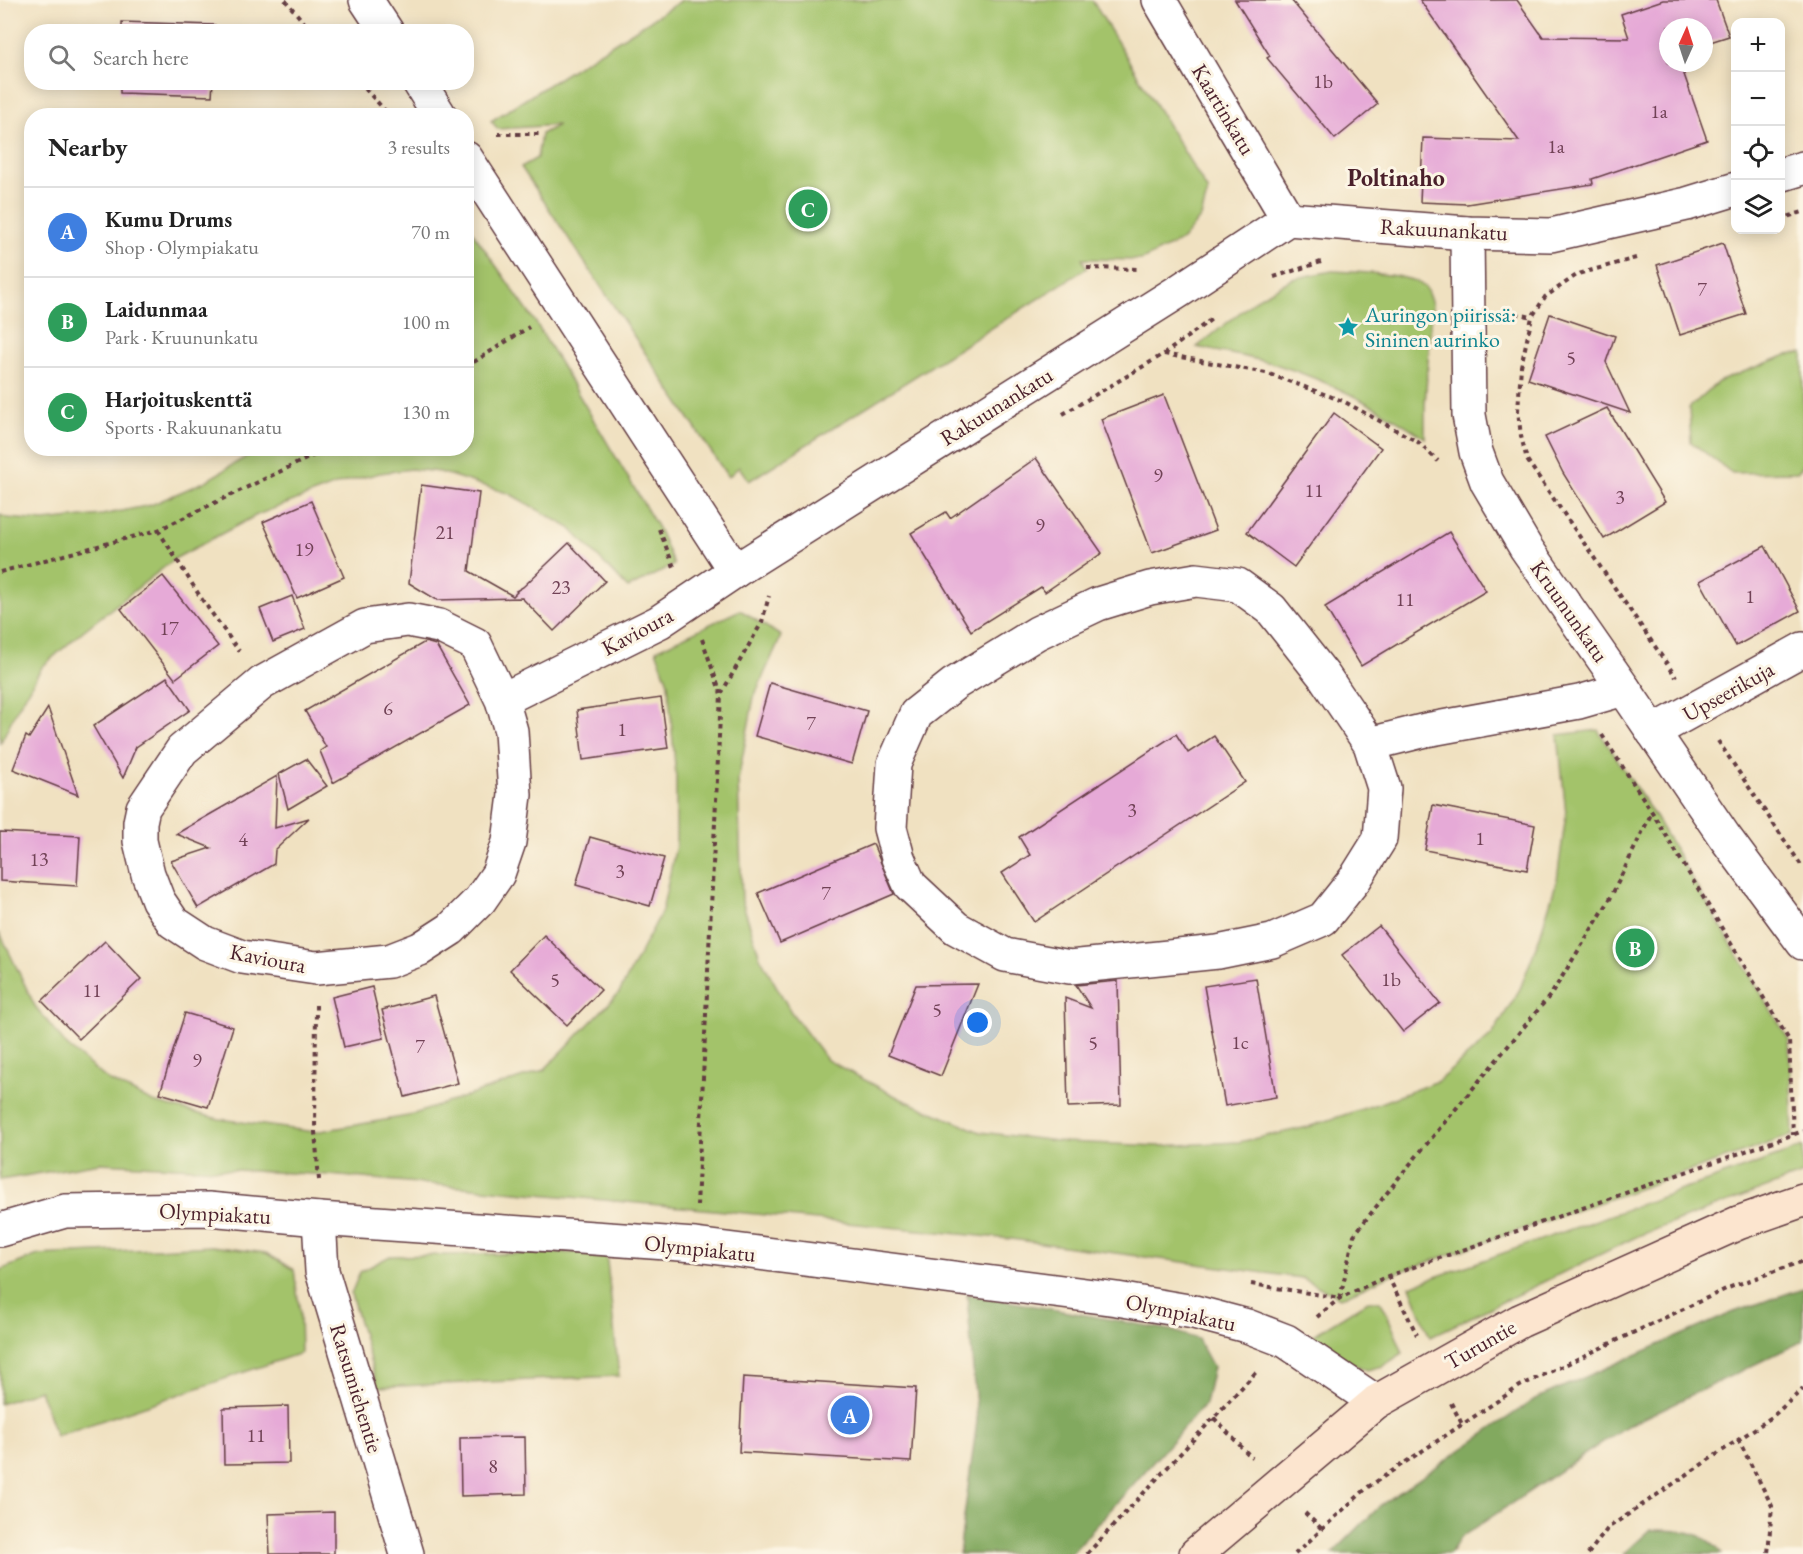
<!DOCTYPE html>
<html lang="en">
<head>
<meta charset="utf-8">
<style>
  body { margin:0; font-family:"EB Garamond",serif; background:#f6f6f6; color:#222 }
  .controls { position:absolute; right:18px; top:18px; display:grid; overflow:hidden; border-radius:12px; box-shadow:0 3px 15px #0003 }
  .controls button { width:54px; height:54px; display:grid; place-items:center; padding:0; border:0; border-bottom:2px solid #e0e0e0; background:#fff; color:#222; font:30px sans-serif }
  .compass { position:absolute; left:1659px; top:18px; width:54px; height:54px; border-radius:50%; background:#fff; box-shadow:0 3px 15px #0003; rotate:3deg }
  .you { position:absolute; left:978px; top:1023px; width:21px; height:21px; margin:-15px; border:4px solid #fff; border-radius:50%; background:#1a73e8; box-shadow:0 0 0 9px #1a73e833 }
  .badge { display:grid; place-items:center; width:39px; height:39px; border-radius:50%; background:#1f6fb2; color:#fff; font-size:20px; font-weight:700 }
  .pin { position:absolute; translate:-50% -50%; border:3px solid #fff; box-shadow:0 2px 6px #0006 }
  .list { margin:0; padding:0; list-style:none }
  h2 { display:flex; justify-content:space-between; align-items:center; height:78px; margin:0; padding:0 24px; font-size:26px }
  h2 small { font-size:20px; font-weight:400; color:#767676 }
  .list li { display:grid; grid-template-columns:39px 1fr auto; gap:18px; align-items:center; box-sizing:border-box; height:90px; padding:0 24px; border-top:2px solid #e0e0e0 }
  .list b { display:block; font-size:22px; white-space:nowrap }
  .list p { margin:0; font-size:20px; white-space:nowrap; color:#767676 }
  .list em { font-size:20px; font-style:normal; color:#767676 }
  .icon { flex:none; width:33px; height:33px; fill:none; stroke:currentColor; stroke-width:2; stroke-linecap:round; stroke-linejoin:round }
  .map { position:relative; flex:none; width:1803px; height:1554px; overflow:hidden }
  .search { position:absolute; background:#fff; box-shadow:0 3px 15px #0003; left:24px; top:24px; width:450px; height:66px; display:flex; align-items:center; gap:15px; box-sizing:border-box; padding:0 21px; border-radius:24px; color:#767676; font-size:22px }
  .panel { position:absolute; background:#fff; box-shadow:0 3px 15px #0003; left:24px; top:108px; width:450px; height:348px; border-radius:24px }
  .map>svg:first-child { display:block }
</style>
</head>
<body>
<div class="map">
<svg width="1803" height="1554" viewBox="0 0 1803 1554">
  <rect width="100%" height="100%" fill="#fcf5e5"/>
  <filter id="ink" filterUnits="userSpaceOnUse"><feTurbulence type="fractalNoise" baseFrequency=".0167" numOctaves="2"/><feDisplacementMap in="SourceGraphic" scale="12" xChannelSelector="R" yChannelSelector="G"/><feConvolveMatrix kernelMatrix="1 2 1 2 8 2 1 2 1" color-interpolation-filters="sRGB"/></filter>
  <filter id="wash" filterUnits="userSpaceOnUse"><feTurbulence type="fractalNoise" baseFrequency=".008" numOctaves="4" result="noise"/><feDisplacementMap in="SourceGraphic" scale="24" xChannelSelector="R" yChannelSelector="G"/><feGaussianBlur stdDeviation="1.35" result="paint"/><feColorMatrix in="noise" values="0 0 0 0 0 0 0 0 0 0 0 0 0 0 0 0 0 1.4 0 .05"/><feComposite in="paint" operator="in"/></filter>
  <g filter="url(#wash)">
    <rect width="100%" height="100%" fill="#f0e1c1"/>
    <g fill="#a3c36b" stroke="#76714b" stroke-width="1.5">
      <path d="M682 0H1092L1208 191 1201 217 1182 240 1142 260 1082 259 1087 268 749 481 739 467 728 477 521 167 537 158 541 134 558 125 498 129 491 121Z"/>
      <path d="M467 224 536 323 658 528 674 565 628 588 570 528 510 494 440 472 411 469 380 473 341 483 257 515 176 558 83 631 42 667 16 711 0 744V515L7 518 44 521 102 515 151 505 206 481 259 449 466 448Z"/>
      <path d="M1332 271 1371 273 1397 276 1416 281 1426 288 1432 304 1425 404V438C1379 407 1331 382 1278 365 1252 357 1223 353 1197 347L1258 298 1292 279Z"/>
      <path d="M1803 353V466L1797 472 1732 473 1691 442 1689 408 1718 382 1787 355Z"/>
      <path d="M740 610 781 636 754 697 738 780 742 901 760 957 791 1012 827 1060 901 1099 980 1132 1065 1142 1159 1146 1239 1142 1308 1127 1380 1103 1438 1081 1492 1035 1520 989 1539 939 1557 880 1566 814 1558 735 1598 730 1652 812 1789 1040 1793 1135 1388 1276 1340 1298 1302 1278 1011 1239 714 1210 330 1175 100 1163 0 1180V933L35 1006 67 1046 108 1080 153 1102 219 1119 315 1132 408 1116 544 1070 619 993 662 911 676 845V777L668 683 656 650Z"/>
      <path d="M1803 1147V1174L1638 1236 1430 1337 1410 1286Z"/>
      <path d="M212 1246 266 1253 294 1270 300 1313 301 1353 56 1436 40 1390 0 1404V1270L38 1255Z"/>
      <path d="M606 1252 619 1376 378 1387 351 1294 360 1272 390 1256Z"/>
      <path d="M1368 1301H1380L1385 1309 1403 1353 1383 1366 1367 1370 1311 1347 1313 1335Z"/>
    </g>
    <g fill="#82a95f" stroke="#666445" stroke-width="1.5">
      <path d="M1803 1288V1341L1627 1426 1460 1538 1450 1554H1332L1381 1505 1535 1399 1734 1312Z"/>
      <path d="M967 1294 1170 1330 1198 1339 1213 1367 1205 1404 1071 1554H959L977 1421Z"/>
      <path d="M1650 1530C1679 1530 1703 1529 1722 1554H1624Z"/>
    </g>
    <g id="blocks">
      <g fill="#e6aad7">
        <path d="M1235 0H1291L1378 104 1335 139 1267 58 1270 56Z"/>
        <path d="M1420 0H1517L1543 37 1629 38 1621 14 1663 0H1716L1729 36 1704 44V27H1668V63H1680L1707 140 1592 179 1593 184 1467 204 1420 202 1423 138 1519 141Z"/>
        <path d="M122 22 215 25V32H122Z"/>
        <path d="M120 82H213L212 96 120 93Z"/>
        <path d="M1723 243 1746 314 1680 335 1657 265Z"/>
        <path d="M1550 314 1615 336 1606 362 1630 413 1528 379Z"/>
        <path d="M1164 395 1216 530 1152 553 1101 419Z"/>
        <path d="M1607 408 1665 502 1604 539 1563 473 1545 437Z"/>
        <path d="M1334 413 1381 448 1294 567 1247 532Z"/>
        <path d="M1036 458 1102 553 1045 592 1041 587 971 631 911 533 946 512 950 518Z"/>
        <path d="M421 485 479 493 469 571 513 596 517 592 516 591 523 587 569 543 605 581 554 631 522 598 437 600 409 583Z"/>
        <path d="M311 501 344 577 297 598 263 522Z"/>
        <path d="M1449 532 1486 591 1361 666 1325 607Z"/>
        <path d="M1765 546 1800 611 1736 646 1700 581Z"/>
        <path d="M163 576 218 646 175 679 121 609Z"/>
        <path d="M292 596 305 629 273 642 260 609Z"/>
        <path d="M425 642 436 645 470 705 333 783 320 751 326 747 305 711Z"/>
        <path d="M167 677 190 710 136 747 123 778 93 726Z"/>
        <path d="M770 683 867 711 852 764 755 736Z"/>
        <path d="M661 698 668 748 583 760 577 710Z"/>
        <path d="M48 708 78 795 13 769 26 736 29 738Z"/>
        <path d="M1176 734 1188 753 1214 736 1245 782 1034 922 1002 873 1030 855 1019 837Z"/>
        <path d="M306 759 327 786 288 809 279 774Z"/>
        <path d="M277 776 275 828 309 818 275 850 274 864 198 908 171 861 211 848 176 834Z"/>
        <path d="M1433 805 1535 825 1527 870 1425 850Z"/>
        <path d="M0 832 80 836 77 886 0 881Z"/>
        <path d="M590 837 664 858 650 906 576 885Z"/>
        <path d="M873 844 894 894 780 943 758 893Z"/>
        <path d="M1379 926 1440 1003 1403 1032 1342 955Z"/>
        <path d="M544 935 601 990 567 1025 510 970Z"/>
        <path d="M105 941 141 979 79 1039 42 1001Z"/>
        <path d="M1256 978 1276 1097 1225 1106 1204 986Z"/>
        <path d="M1118 981 1121 1105 1068 1107 1065 998 1091 1008 1076 985Z"/>
        <path d="M978 984 941 1076 888 1055 916 985Z"/>
        <path d="M372 987 384 1038 344 1047 332 997Z"/>
        <path d="M434 996 458 1083 405 1097 382 1010Z"/>
        <path d="M185 1013 233 1027 208 1107 160 1093Z"/>
        <path d="M743 1377 916 1388 911 1462 739 1452Z"/>
        <path d="M288 1406 289 1463 224 1464 223 1408Z"/>
        <path d="M525 1437 526 1494 461 1496 460 1438Z"/>
        <path d="M334 1512V1554H270L268 1514Z"/>
      </g>
    </g>
  </g>
  <g filter="url(#ink)">
    <use href="#blocks" fill-opacity="0" stroke="#633c42" stroke-width="1.5"/>
    <g fill="none" stroke-linecap="round" stroke-linejoin="round">
      <defs>
        <g id="minor">
          <path d="M366 0 387 32"/>
          <path d="M1159 0 1288 219"/>
          <path d="M419 82 440 116"/>
          <path d="M466 158 735 571 1179 291 1288 219 1467 233 1551 235 1687 204 1736 189"/>
          <path d="M1780 175 1803 168"/>
          <path d="M1467 233 1469 415 1476 452 1487 482 1526 548 1624 689 1724 836 1803 943"/>
          <path d="M502 700 511 731 515 795 509 842 498 874 480 900 451 929 420 949 389 961 316 968 242 957 205 943 173 922 158 900 148 874 140 841V822L143 808 182 750 262 683 365 626 408 620 439 626 475 644 502 700 659 622 735 571"/>
          <path d="M1653 732 1803 649"/>
          <path d="M1370 744 1324 676 1271 609 1238 585 1196 580 1150 588 1098 604 1037 633 954 684 916 714 894 764 890 828 898 858 910 885 956 928 1005 955 1070 967 1218 952 1272 941 1323 919 1355 879 1380 839 1384 788 1370 744 1426 730 1579 702 1624 689"/>
          <path d="M319 1219 322 1271 407 1554"/>
          <path d="M0 1230 65 1211 208 1209 319 1219 695 1245 1117 1299 1194 1312 1247 1326 1286 1341 1376 1402"/>
        </g>
        <path id="secondary" d="M1196 1554 1376 1402 1520 1321 1738 1223 1803 1200"/>
      </defs>
      <use href="#minor" stroke="#633c42" stroke-width="36"/>
      <use href="#secondary" stroke="#633c42" stroke-width="36"/>
      <g stroke="#633c42" stroke-width="4" stroke-dasharray="4.5 4.5" stroke-linecap="butt">
        <path d="M285 0 312 32"/>
        <path d="M359 82 390 116"/>
        <path d="M498 134H541"/>
        <path d="M1780 219 1803 212"/>
        <path d="M1636 258 1578 274 1545 297 1532 317 1521 366 1518 411 1521 436 1527 460 1676 677"/>
        <path d="M1087 268 1140 269"/>
        <path d="M1274 277 1321 262"/>
        <path d="M1507 312 1532 317"/>
        <path d="M1164 354 1266 373 1343 401 1418 442 1438 461"/>
        <path d="M466 367 529 327"/>
        <path d="M1063 414 1164 354 1213 318"/>
        <path d="M659 529 674 567"/>
        <path d="M158 530 203 601 239 651"/>
        <path d="M0 572 158 530 329 448"/>
        <path d="M702 639 721 694"/>
        <path d="M1602 735 1652 812 1789 1040 1793 1135"/>
        <path d="M1718 741 1803 868"/>
        <path d="M316 1005 315 1132 319 1180"/>
        <path d="M697 1206 721 694 762 622 769 596"/>
        <path d="M1388 1276 1417 1335"/>
        <path d="M1251 1284 1340 1298 1354 1235 1401 1175 1552 993 1609 901 1652 812"/>
        <path d="M1317 1317 1340 1298 1388 1276 1803 1131"/>
        <path d="M1451 1403 1462 1424"/>
        <path d="M1214 1418 1252 1458"/>
        <path d="M1738 1439 1772 1506 1768 1554"/>
        <path d="M1305 1513 1322 1529"/>
        <path d="M1087 1554 1258 1370"/>
        <path d="M1295 1554 1368 1487 1520 1386 1728 1288 1803 1261"/>
        <path d="M1588 1554 1608 1528 1772 1417 1803 1389"/>
      </g>
      <use href="#minor" stroke="#fff" stroke-width="33"/>
      <use href="#secondary" stroke="#fce5cf" stroke-width="33"/>
    </g>
  </g>
  <defs>
    <symbol id="sight-bare" viewBox="-9 -9 18 18"><path d="M0-6L1.8-2.2L6-1.7L2.9 1.2L3.7 5.4L0 3.3L-3.7 5.4L-2.9 1.2L-6-1.7L-1.8-2.2Z" fill="#0f9aa8" stroke="#fcf5e5" stroke-width="2.5" paint-order="stroke"/></symbol>
  </defs>
  <g fill-rule="evenodd">
    <use href="#sight-bare" x="1333" y="312" width="30" height="30"/>
  </g>
  <g text-anchor="middle" stroke-width="6" stroke-linejoin="round" paint-order="stroke">
    <g font-size="20" fill="#714256">
      <text x="1323" y="88">1b</text>
      <text x="1659" y="118">1a</text>
      <text x="1556" y="153">1a</text>
      <text x="1702" y="296">7</text>
      <text x="1571" y="365">5</text>
      <text x="1158" y="482">9</text>
      <text x="1314" y="497">11</text>
      <text x="1620" y="504">3</text>
      <text x="1040" y="532">9</text>
      <text x="445" y="539">21</text>
      <text x="304" y="556">19</text>
      <text x="561" y="594">23</text>
      <text x="1750" y="603">1</text>
      <text x="1405" y="606">11</text>
      <text x="169" y="635">17</text>
      <text x="388" y="715">6</text>
      <text x="811" y="730">7</text>
      <text x="622" y="736">1</text>
      <text x="1132" y="817">3</text>
      <text x="1480" y="845">1</text>
      <text x="243" y="846">4</text>
      <text x="39" y="866">13</text>
      <text x="620" y="878">3</text>
      <text x="826" y="900">7</text>
      <text x="1391" y="986">1b</text>
      <text x="555" y="987">5</text>
      <text x="92" y="997">11</text>
      <text x="937" y="1017">5</text>
      <text x="1240" y="1049">1c</text>
      <text x="1093" y="1050">5</text>
      <text x="420" y="1053">7</text>
      <text x="197" y="1067">9</text>
      <text x="256" y="1442">11</text>
      <text x="493" y="1473">8</text>
    </g>
    <g font-size="22" fill="#4a1f2b" stroke="#fcf5e5">
      <text transform="translate(1224 109) rotate(59)" y="8">Kaartinkatu</text>
      <text transform="translate(1444 229) rotate(3)" y="8">Rakuunankatu</text>
      <text transform="translate(996 406) rotate(-32)" y="8">Rakuunankatu</text>
      <text transform="translate(1570 611) rotate(55)" y="8">Kruununkatu</text>
      <text transform="translate(637 631) rotate(-28)" y="8">Kavioura</text>
      <text transform="translate(1728 691) rotate(-29)" y="8">Upseerikuja</text>
      <text transform="translate(268 958) rotate(11)" y="8">Kavioura</text>
      <text transform="translate(215 1213) rotate(3)" y="8">Olympiakatu</text>
      <text transform="translate(700 1248) rotate(6)" y="8">Olympiakatu</text>
      <text transform="translate(1181 1312) rotate(12)" y="8">Olympiakatu</text>
      <text transform="translate(1480 1344) rotate(-30)" y="8">Turuntie</text>
      <text transform="translate(357 1388) rotate(73)" y="8">Ratsumiehentie</text>
    </g>
    <g font-size="22" fill="#0d838f" stroke="#fcf5e5" text-anchor="start">
      <text x="1365" y="322">Auringon piirissä:<tspan x="1365" dy="25">Sininen aurinko</tspan></text>
    </g>
    <g font-size="24" font-weight="bold" fill="#4a1f2b" stroke="#fcf5e5">
      <text x="1396" y="186">Poltinaho</text>
    </g>
  </g>
</svg>
<div class="controls">
<button>+</button>
<button>−</button>
<button><svg class="icon" aria-label="locate" viewBox="0 0 24 24"><circle cx="12" cy="12" r="6"/><path d="M12 2v4M12 18v4M2 12h4M18 12h4"/></svg></button>
<button><svg class="icon" aria-label="layers" viewBox="0 0 24 24"><path d="M12 4l9 5-9 5-9-5zM3 14l9 5 9-5"/></svg></button>
</div>
<svg class="compass" viewBox="-18 -18 36 36"><path d="M0-13l5 13h-10z" fill="#e53935"/><path d="M0 13l5-13h-10z" fill="#767676"/></svg>
<div class="you"></div>
<div class="pin badge" style="left:850px;top:1415px;background:#3f7fe0">A</div>
<div class="pin badge" style="left:1635px;top:948px;background:#2e9e5b">B</div>
<div class="pin badge" style="left:808px;top:209px;background:#2e9e5b">C</div>
<div class="search"><svg class="icon" aria-label="search" viewBox="0 0 24 24"><circle cx="10" cy="10" r="6"/><path d="M15 15l6 6"/></svg>Search here</div>
<section class="panel">
<h2>Nearby<small>3 results</small></h2>
<ul class="list">
<li><span class="badge" style="background:#3f7fe0">A</span><div><b>Kumu Drums</b><p>Shop · Olympiakatu</p></div><em>70 m</em></li>
<li><span class="badge" style="background:#2e9e5b">B</span><div><b>Laidunmaa</b><p>Park · Kruununkatu</p></div><em>100 m</em></li>
<li><span class="badge" style="background:#2e9e5b">C</span><div><b>Harjoituskenttä</b><p>Sports · Rakuunankatu</p></div><em>130 m</em></li>
</ul>
</section>
</div>
</body>
</html>
